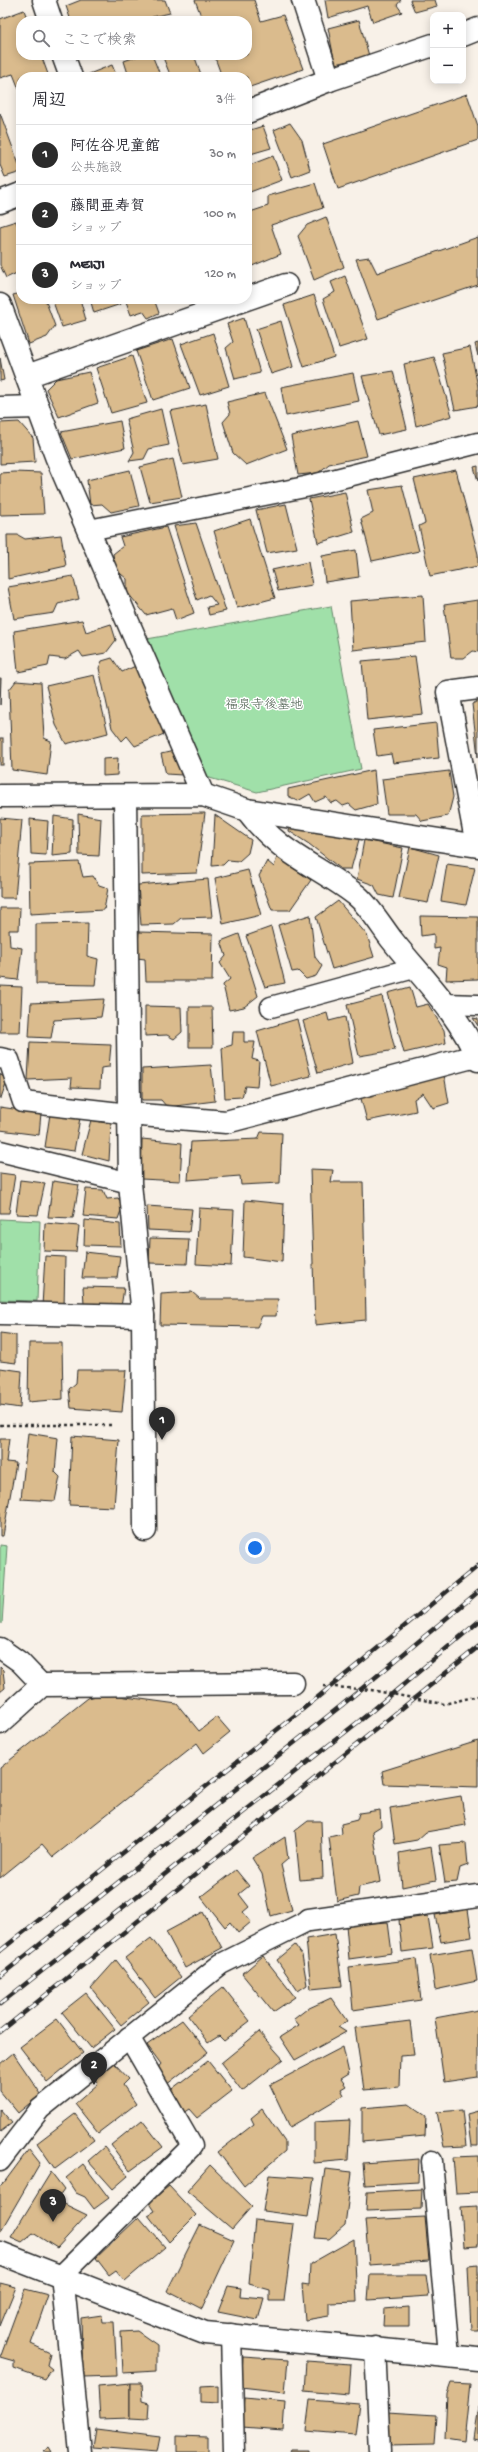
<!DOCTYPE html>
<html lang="ja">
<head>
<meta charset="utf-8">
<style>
  body { margin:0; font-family:"Gochi Hand","Klee One",sans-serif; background:#f2f2f3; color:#2b2b33 }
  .controls { position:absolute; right:12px; top:12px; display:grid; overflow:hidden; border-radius:8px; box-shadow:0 2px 10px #0003 }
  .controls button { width:36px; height:36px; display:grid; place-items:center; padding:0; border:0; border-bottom:1px solid #e1e1e2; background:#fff; color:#2b2b33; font:20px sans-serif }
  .you { position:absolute; left:255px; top:1548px; width:14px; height:14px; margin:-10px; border:3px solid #fff; border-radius:50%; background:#1a73e8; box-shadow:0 0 0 6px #1a73e833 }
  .badge { display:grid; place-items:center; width:26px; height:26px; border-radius:50%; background:#2b2b2b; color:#fff; font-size:13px; font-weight:700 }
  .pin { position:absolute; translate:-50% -33px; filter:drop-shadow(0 1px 2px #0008) }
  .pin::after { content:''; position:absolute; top:21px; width:14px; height:12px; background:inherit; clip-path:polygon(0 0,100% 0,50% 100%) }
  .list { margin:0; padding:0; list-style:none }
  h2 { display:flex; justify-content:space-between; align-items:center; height:52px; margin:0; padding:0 16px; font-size:17px }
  h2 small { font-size:13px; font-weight:400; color:#7c7c81 }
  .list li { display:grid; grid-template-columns:26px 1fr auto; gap:12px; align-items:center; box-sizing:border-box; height:60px; padding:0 16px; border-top:1px solid #e1e1e2 }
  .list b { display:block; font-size:15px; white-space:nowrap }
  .list p { margin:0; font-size:13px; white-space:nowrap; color:#7c7c81 }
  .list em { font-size:13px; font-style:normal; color:#7c7c81 }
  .icon { flex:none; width:22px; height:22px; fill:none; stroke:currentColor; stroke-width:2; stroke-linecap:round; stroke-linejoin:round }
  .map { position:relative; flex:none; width:478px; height:2452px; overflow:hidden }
  .search { position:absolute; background:#fff; box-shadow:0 2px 10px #0003; left:16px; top:16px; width:236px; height:44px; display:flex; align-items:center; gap:10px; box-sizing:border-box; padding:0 14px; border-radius:16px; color:#7c7c81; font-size:15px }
  .panel { position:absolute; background:#fff; box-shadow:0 2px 10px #0003; left:16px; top:72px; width:236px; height:232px; border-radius:16px }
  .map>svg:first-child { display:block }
</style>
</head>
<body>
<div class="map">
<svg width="478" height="2452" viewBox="0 0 478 2452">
  <rect width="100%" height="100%" fill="#f8f1e8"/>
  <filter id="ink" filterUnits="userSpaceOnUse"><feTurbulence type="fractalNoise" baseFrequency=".025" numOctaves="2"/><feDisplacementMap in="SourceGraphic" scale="8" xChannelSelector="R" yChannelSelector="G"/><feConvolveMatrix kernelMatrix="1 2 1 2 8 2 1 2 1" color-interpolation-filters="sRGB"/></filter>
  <g filter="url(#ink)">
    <g fill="#a0e0a9" stroke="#66866a">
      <path d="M331 606 361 769 257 792 203 776 147 639Z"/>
      <path d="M0 1219 40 1221 37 1301 0 1300Z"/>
      <path d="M0 1545 7 1546 2 1624 0 1623Z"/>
    </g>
    <g fill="#dabb8d" stroke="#2b2b2b">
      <path d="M81 0H165L170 13 152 17 150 21H71L66 6Z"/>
      <path d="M195 0H254L261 21 283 15 303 69 247 88V77H222L214 55H247V21H203Z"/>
      <path d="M325 0H401L397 5 402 12 373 22 367 6 328 18Z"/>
      <path d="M410 0H435L437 6 415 12Z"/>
      <path d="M24 10 28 21H21V55H41L49 77H21L19 89 13 74 0 78V19Z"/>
      <path d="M359 20 369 56 335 64 328 28Z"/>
      <path d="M141 55H152L161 77H129L124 61Z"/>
      <path d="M162 55H194L202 77H171Z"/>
      <path d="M112 65 117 77H90L89 74Z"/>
      <path d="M467 94 478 126V140L338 189 323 144Z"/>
      <path d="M0 113 21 170V172L5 177 0 165Z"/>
      <path d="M290 123 302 140 310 170 292 177 274 130Z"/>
      <path d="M263 126 271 148 247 155V131Z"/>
      <path d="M273 156 282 180 250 192 247 188V166Z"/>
      <path d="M315 183 323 208 271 225 281 254 252 266 247 252V213L268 206V196Z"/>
      <path d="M326 217 344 267 314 280 298 236 307 225Z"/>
      <path d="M16 221 21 236V271L6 278 0 265V226Z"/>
      <path d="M478 237V285L378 319 356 259 369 257 377 273Z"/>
      <path d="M345 276 368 339 339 348 323 299 335 292 331 282Z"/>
      <path d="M21 293V299H45L55 326 47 337 29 344 13 295Z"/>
      <path d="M314 295 334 357 304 367 284 305Z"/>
      <path d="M52 299H80L86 320 62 327Z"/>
      <path d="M90 299H119L121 304 94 313Z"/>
      <path d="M125 299H154L159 313 148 318 143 311 131 315Z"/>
      <path d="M244 318 260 373 235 379 226 348 233 342 227 324Z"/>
      <path d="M281 321 293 367 271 374 256 329Z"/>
      <path d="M213 333 229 386 200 395 181 344Z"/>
      <path d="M173 339 190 388 153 400 136 351Z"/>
      <path d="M478 343V356L475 344Z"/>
      <path d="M470 347 478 387V406L455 410 442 353Z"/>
      <path d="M132 356 147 403 111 413 96 368Z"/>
      <path d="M434 357 452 416 416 426 404 364Z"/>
      <path d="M0 358 4 380 0 381Z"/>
      <path d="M393 371 407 429 379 435 362 376Z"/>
      <path d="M89 372 98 403 59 417 46 389 56 379Z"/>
      <path d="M353 373 359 401 286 416 281 387Z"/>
      <path d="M265 393 287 449 246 465 233 453 223 422 230 414 227 402Z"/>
      <path d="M206 404 218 459 183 465 170 411Z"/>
      <path d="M161 409 169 445 149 449 144 459 129 461 134 452 126 419Z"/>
      <path d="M120 421 125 448 72 459 61 432Z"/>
      <path d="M358 421 367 456 329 464 318 473 298 475 291 436Z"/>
      <path d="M19 422 33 438 35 462 0 464V423Z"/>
      <path d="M173 459 182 497 150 502 140 467Z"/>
      <path d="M478 466V481L474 467Z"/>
      <path d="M130 470 139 506 111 512 102 504 90 505 87 480Z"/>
      <path d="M456 470 478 554V566L430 576 419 526 425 523 414 479Z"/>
      <path d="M14 472 41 473 44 514 0 515V473Z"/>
      <path d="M402 485 419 551 372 561 361 519 373 513 368 490Z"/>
      <path d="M345 492 354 532 318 543 309 499Z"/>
      <path d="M286 504 297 548 267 553 256 510Z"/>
      <path d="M250 519 275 598 237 608 214 531Z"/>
      <path d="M196 523 226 611 209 615 207 607 217 605 209 595 197 600 174 526Z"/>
      <path d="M166 527 194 613 176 620 172 608 146 615 127 592V579L115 569 113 554 123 546 120 537Z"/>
      <path d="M7 535H18L25 539 61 535 66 566 8 579Z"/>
      <path d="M356 550 359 577 325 582 322 556Z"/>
      <path d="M308 562 312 585 278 591 272 570Z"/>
      <path d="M73 576 79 599 58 604 54 613 14 619 8 587Z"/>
      <path d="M423 595 426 642 353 650 350 601Z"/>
      <path d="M478 600V652L473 651 464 658H451L444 605Z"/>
      <path d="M82 620 86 632 111 624 116 640 106 653 83 657 79 651 65 659 50 657 48 666 18 672 14 631Z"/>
      <path d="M415 656 423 714 367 720 362 661Z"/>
      <path d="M112 658 122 672 138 665 164 734 135 746 127 736 122 741 112 728 99 668 102 661Z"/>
      <path d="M94 675 108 733 66 744 56 725 46 686Z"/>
      <path d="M0 678H1L0 705Z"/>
      <path d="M16 681 41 683 44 738 51 741 47 775 12 770 9 690Z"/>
      <path d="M478 701V757L472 704Z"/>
      <path d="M436 723 439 758 393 763 391 754 377 756 373 730Z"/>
      <rect x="0" y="738" width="3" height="27"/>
      <path d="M174 751 182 775 166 774 161 754Z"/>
      <path d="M118 758 117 775 103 776V759Z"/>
      <path d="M374 770 377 804 356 810 349 804 343 806 337 801 331 803 326 797 315 802 310 794 298 801 288 796V789Z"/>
      <path d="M449 771 453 797 448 816 422 821 416 814H387L382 779Z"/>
      <path d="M205 813 197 873 142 875V814Z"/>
      <path d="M78 814 101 818 99 856 79 855Z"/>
      <path d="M215 815 251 840 248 853 239 861 228 860 223 865 212 866Z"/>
      <path d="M54 816 73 819 72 854 52 856Z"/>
      <path d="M0 818 22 820 15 898H0Z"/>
      <path d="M30 819 48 821 46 855 31 854Z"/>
      <path d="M290 824 360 836 351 869H341L309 844 289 831Z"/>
      <path d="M364 840 403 848 393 898 379 895 374 885 357 879Z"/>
      <path d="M410 847 439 855 428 903 399 898Z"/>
      <path d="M277 857 311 880 290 910H272L259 876 267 861 274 867Z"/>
      <path d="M79 862 83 877 93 876 99 885 108 888 104 910 30 914 29 864Z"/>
      <path d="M447 864 475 868 466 905 441 901Z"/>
      <path d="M248 870 261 915 223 924 215 878Z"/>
      <path d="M208 879 212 917 181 918 174 924 141 925 138 885Z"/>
      <path d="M338 901 367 935 374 957 332 969 316 917Z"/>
      <path d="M0 908H20L19 930H9L10 946 22 948 18 980 0 978Z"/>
      <path d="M310 915 315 957 322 966 316 976 306 979 298 971 292 972 278 925Z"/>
      <path d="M420 916 478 917V979L446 980 447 967 438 964 440 948 434 949V934L421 936Z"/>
      <path d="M88 923 87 956 98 959 95 985 36 984V924Z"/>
      <path d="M271 927 285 983 265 987 246 936Z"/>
      <path d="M139 932 213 934 212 981H146L145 959 137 958Z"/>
      <path d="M239 934 258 996 244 1007 229 1010 223 985 230 979 220 963 226 956 221 941Z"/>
      <path d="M0 986 22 987 20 1032H0Z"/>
      <path d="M410 987 416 1007 428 1004 444 1030 446 1043 404 1053 388 993Z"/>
      <path d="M382 996 395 1050 359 1056 347 1005Z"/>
      <path d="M104 999 101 1017 54 1020 51 1038 29 1037 31 1003Z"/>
      <path d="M145 1006 181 1007 182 1032 174 1039 167 1035 145 1036Z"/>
      <path d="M189 1007H212L213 1047H189Z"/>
      <path d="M327 1013 329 1021 345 1017 353 1063 318 1073 303 1021Z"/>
      <path d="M473 1018 478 1019V1026Z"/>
      <path d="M297 1019 311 1076 271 1086 257 1031Z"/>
      <path d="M233 1032H244V1042H255L252 1059 259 1061 257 1087 245 1086 242 1097 225 1098 222 1048 232 1045Z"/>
      <path d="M30 1042 111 1045 109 1067 101 1068 100 1088 71 1087 72 1078 28 1080Z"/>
      <path d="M211 1065 215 1101 167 1107 161 1100H142V1069Z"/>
      <path d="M0 1074 7 1080 1 1098H0Z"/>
      <path d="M444 1074 449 1103 433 1108 423 1093 414 1099 416 1111 367 1121 360 1095Z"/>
      <path d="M0 1107 41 1113 39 1135 0 1130Z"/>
      <path d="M50 1114 80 1118 74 1151 45 1147Z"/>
      <path d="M91 1120 111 1124 109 1161 82 1154Z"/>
      <path d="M261 1132 282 1133 280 1183 241 1185 240 1176 188 1180 191 1142 258 1139Z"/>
      <path d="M142 1139 182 1143 180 1181 141 1179Z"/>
      <path d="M310 1169 333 1170 331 1182H363L366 1320 315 1325Z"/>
      <path d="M0 1173 15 1175 9 1213H0Z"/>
      <path d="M20 1180 45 1183 38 1215 16 1214Z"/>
      <path d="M53 1181 79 1185 73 1218 48 1217Z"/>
      <path d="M86 1189 103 1190 107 1199 118 1198 123 1205 118 1219 83 1216Z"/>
      <path d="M245 1200 284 1204 282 1262 243 1257Z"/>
      <path d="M147 1206 192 1209 189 1232 148 1230Z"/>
      <path d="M199 1208 234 1210 231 1266 196 1264Z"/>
      <path d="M85 1220 120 1224 121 1246 84 1245Z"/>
      <path d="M45 1223 79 1226 76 1252 44 1251Z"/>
      <path d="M150 1238 189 1239 187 1264 149 1263Z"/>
      <path d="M85 1252 120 1256 117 1278H82Z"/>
      <path d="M45 1256 65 1257 64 1308 42 1306Z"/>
      <path d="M83 1287 124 1288 121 1307 84 1304Z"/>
      <path d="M192 1292 200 1299H278L276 1316H262L257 1327 160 1325 161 1294Z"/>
      <path d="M0 1333 16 1335V1363L0 1361Z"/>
      <path d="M29 1343H62L63 1399 28 1402Z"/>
      <path d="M0 1368 22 1371 20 1408 0 1405Z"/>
      <path d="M77 1370H126L122 1412 71 1408 69 1389 76 1383Z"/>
      <path d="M28 1433 58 1438 55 1472 60 1477 55 1501 21 1499Z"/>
      <path d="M72 1436 119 1440 114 1507 69 1505Z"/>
      <path d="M0 1439H9L6 1462 16 1463 3 1536H0Z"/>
      <path d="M0 1667 3 1670 5 1688 0 1692Z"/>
      <path d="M104 1694 177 1704 199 1731 217 1717 230 1732 204 1753 197 1743 53 1857 42 1844 0 1878V1768L88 1698Z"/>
      <path d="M478 1741V1787L384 1784 382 1771Z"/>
      <path d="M461 1796 466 1825 426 1832 417 1840 395 1844 390 1808Z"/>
      <path d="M380 1810 381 1826 373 1831 381 1882 359 1887 358 1896 337 1901 329 1837 342 1834 341 1824 357 1820 359 1813Z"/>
      <path d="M308 1821H321L323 1878 300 1880 295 1831Z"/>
      <path d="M285 1837 288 1859 281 1865 292 1910 271 1916 262 1874 252 1858Z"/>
      <path d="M466 1843 468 1865 460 1868 457 1882 445 1883 439 1845Z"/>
      <path d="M431 1847 436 1880 402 1887 399 1853Z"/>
      <path d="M236 1870 249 1886 239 1894 249 1907 243 1912 251 1922 238 1933 230 1922 225 1927 201 1897Z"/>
      <path d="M468 1909 472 1937 441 1942 435 1915Z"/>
      <path d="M203 1912 222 1948 185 1968 166 1932Z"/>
      <path d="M428 1916 433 1948 402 1952 399 1920Z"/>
      <path d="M388 1922 392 1953 349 1959 346 1925Z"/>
      <path d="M335 1934 342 1986 311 1989 306 1939Z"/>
      <path d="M151 1938 181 1977 155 1998 125 1958Z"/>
      <path d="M295 1945 302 1955 307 1985 298 1991 277 1960Z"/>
      <path d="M472 1948 477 1981 435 1990 430 1955Z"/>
      <path d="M263 1956 295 1997 273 2012 242 1974Z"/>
      <path d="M416 1959 421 2000 353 2010 349 1967Z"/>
      <path d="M116 1960 149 2002 121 2025 91 1988Z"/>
      <path d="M223 1987 250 2021 224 2041 219 2036 208 2043 188 2016Z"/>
      <path d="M86 1993 115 2029 91 2048 62 2012Z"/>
      <path d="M331 1998 347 2021 338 2027 346 2032 295 2060 280 2037 299 2025 294 2019 307 2009Z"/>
      <path d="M478 2010V2077L444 2082 435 2018Z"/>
      <path d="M57 2019 83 2053 47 2082 20 2047Z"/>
      <path d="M182 2020 208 2052 166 2085 156 2070 161 2064 147 2045Z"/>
      <path d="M410 2021 414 2055 400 2056 399 2087 364 2090 355 2028Z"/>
      <path d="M259 2032 283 2059 242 2091 221 2063Z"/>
      <path d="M343 2047 349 2074 341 2079 346 2086 341 2089 344 2095 290 2127 270 2085Z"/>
      <path d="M13 2053 41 2094 18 2113 0 2091V2064Z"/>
      <path d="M208 2061 232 2091 197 2118 189 2109 183 2113 168 2092Z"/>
      <path d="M114 2063 129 2079 123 2085 136 2104 98 2133 75 2104 98 2084 94 2077Z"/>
      <path d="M409 2104 426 2116 425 2136 362 2142V2108Z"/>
      <path d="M0 2109 12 2123 0 2132Z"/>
      <path d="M262 2109 285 2142V2151L244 2186 218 2152 254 2124 251 2118Z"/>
      <path d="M462 2110 466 2146 444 2147 437 2112Z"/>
      <path d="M478 2111V2146H471L467 2114Z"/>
      <path d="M75 2114 94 2140 55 2169 37 2143Z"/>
      <path d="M142 2120 163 2147 130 2171 111 2145Z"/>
      <path d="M350 2120 348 2160 314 2163V2122Z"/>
      <path d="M104 2147 128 2176 113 2189 88 2161Z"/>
      <path d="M29 2149 40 2163 0 2232V2188Z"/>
      <path d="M478 2156V2192L456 2193 453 2157Z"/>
      <path d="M419 2159 418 2182 365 2185 363 2163Z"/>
      <path d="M83 2164 109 2198 94 2209 85 2197 76 2193 66 2178Z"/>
      <path d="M210 2165 252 2206 232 2229 187 2191Z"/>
      <path d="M325 2169 352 2172 345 2225 329 2239 315 2238Z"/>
      <path d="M51 2172 64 2189 56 2200 87 2215 57 2248 33 2233 22 2242 11 2237Z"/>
      <path d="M269 2175 314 2178 308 2217 263 2211Z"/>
      <path d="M169 2186 196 2215 169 2242 148 2215 155 2211 149 2202Z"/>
      <path d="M422 2189 421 2209 366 2211 367 2192Z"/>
      <path d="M478 2206V2246L464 2247 461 2207Z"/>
      <path d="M139 2217 165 2247 125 2281 116 2270 109 2275 96 2258Z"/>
      <path d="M425 2217 429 2261 369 2265 365 2220Z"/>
      <path d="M255 2220 294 2224 284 2301H270V2290L249 2284Z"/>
      <path d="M200 2225 234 2240 202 2309 167 2291Z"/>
      <path d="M354 2239 357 2302 329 2303V2316L305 2320 302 2284 309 2285 310 2264Z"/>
      <path d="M478 2265V2330H471L468 2266Z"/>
      <path d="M370 2275H426L429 2296 368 2300Z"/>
      <path d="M0 2283 16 2287 0 2326Z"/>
      <path d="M228 2286 241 2288 240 2296 264 2298 258 2320 218 2312Z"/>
      <path d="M25 2289 48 2295 31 2344 50 2353 47 2365 52 2369 45 2379 14 2368V2361L0 2357Z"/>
      <path d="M409 2307V2326H383L384 2309Z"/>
      <path d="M102 2315 103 2322H114L117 2376 83 2377 81 2318Z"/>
      <path d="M137 2331 157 2345V2371L123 2373 121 2332Z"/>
      <path d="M243 2357 288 2360 285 2392 241 2387Z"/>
      <path d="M306 2361 351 2364 349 2395 304 2391Z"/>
      <path d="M130 2383V2418L100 2419 98 2386Z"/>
      <path d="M130 2383H141L142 2401 149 2403 148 2419 130 2418Z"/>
      <path d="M451 2383 470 2384 464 2441 445 2438 447 2394Z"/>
      <path d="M218 2386V2403L201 2402V2387Z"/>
      <path d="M244 2397 285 2401 283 2430 242 2427Z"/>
      <path d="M310 2400 359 2404 355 2435 306 2431Z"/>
      <path d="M478 2406V2440L473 2439Z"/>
      <path d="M387 2412 436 2415 434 2445 387 2446Z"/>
      <path d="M96 2429 160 2437 157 2452 93 2447Z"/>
      <path d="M177 2436 208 2437V2452H177Z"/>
      <path d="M49 2447 52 2452H43Z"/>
      <path d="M290 2450H308V2452H289Z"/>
    </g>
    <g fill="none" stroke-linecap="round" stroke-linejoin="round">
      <defs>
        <g id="service">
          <path d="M89 530 305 487 478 443"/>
          <path d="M445 1004 478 1005"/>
          <path d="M271 1007 414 968"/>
          <path d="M0 1058 9 1060 23 1102 129 1114"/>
          <path d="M0 1151 130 1183"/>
          <path d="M0 1648 20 1662 42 1685"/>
          <path d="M0 2161 40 2109 221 1964 309 1920"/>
          <path d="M432 2161 449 2355"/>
          <path d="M62 2275 192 2146 129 2037"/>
          <path d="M231 2334 234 2452"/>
          <path d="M375 2347 380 2452"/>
        </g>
        <g id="minor">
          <path d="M44 0 51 21"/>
          <path d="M303 0 329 80"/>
          <path d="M463 35 478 29"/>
          <path d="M63 55 71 77"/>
          <path d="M247 112 329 80 433 45"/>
          <path d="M0 202 21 194"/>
          <path d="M0 305 56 456 203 795"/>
          <path d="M27 376 286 285"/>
          <path d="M0 408 38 407"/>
          <path d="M0 796 203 795 247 810 478 846"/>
          <path d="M125 796 130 1183 143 1316 145 1530"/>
          <path d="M247 810C279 854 315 864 356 895 368 904 382 927 392 940 422 978 460 1014 478 1060"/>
          <path d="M477 845 448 692 478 688"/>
          <path d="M129 1114 226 1122 476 1056"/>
          <path d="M0 1313 143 1316"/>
          <path d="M0 1723 42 1685 293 1683"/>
          <path d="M309 1920 478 1896"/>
          <path d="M0 2253 205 2333 478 2359"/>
          <path d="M62 2275 80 2452"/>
        </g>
      </defs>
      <use href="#service" stroke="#2b2b2b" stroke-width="23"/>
      <use href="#minor" stroke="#2b2b2b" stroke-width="25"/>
      <g stroke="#2b2b2b" stroke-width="2.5" stroke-dasharray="3 3" stroke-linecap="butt">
        <path d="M0 1425H113"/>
        <path d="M323 1686 371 1690 444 1704 478 1696"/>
      </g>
      <use href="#service" stroke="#fff" stroke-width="20"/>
      <use href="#minor" stroke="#fff" stroke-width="22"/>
      <defs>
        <g id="rail">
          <path d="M0 1951 318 1697 478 1566"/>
          <path d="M0 1976 342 1705 478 1592"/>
          <path d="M0 2004 367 1715 478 1622"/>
          <path d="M0 2032 478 1647"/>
        </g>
      </defs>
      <use href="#rail" stroke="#2b2b2b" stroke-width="4.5"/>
      <use href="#rail" stroke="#fff" stroke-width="3" stroke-dasharray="9" stroke-linecap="butt"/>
    </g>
  </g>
  <g text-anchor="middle" stroke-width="3" stroke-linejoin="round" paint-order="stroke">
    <g font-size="13" fill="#4e6151" stroke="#fff">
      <text x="264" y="708">福泉寺後墓地</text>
    </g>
  </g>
</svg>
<div class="controls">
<button>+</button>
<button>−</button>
</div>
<div class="you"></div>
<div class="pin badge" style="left:162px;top:1440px">1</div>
<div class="pin badge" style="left:94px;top:2085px">2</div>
<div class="pin badge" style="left:53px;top:2222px">3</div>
<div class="search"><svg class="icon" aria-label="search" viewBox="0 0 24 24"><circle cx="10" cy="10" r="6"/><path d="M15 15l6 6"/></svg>ここで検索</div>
<section class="panel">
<h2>周辺<small>3件</small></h2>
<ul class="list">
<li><span class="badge">1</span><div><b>阿佐谷児童館</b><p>公共施設</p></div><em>30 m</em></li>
<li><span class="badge">2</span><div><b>藤間亜寿賀</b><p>ショップ</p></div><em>100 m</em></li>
<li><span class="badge">3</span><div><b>MEIJI</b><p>ショップ</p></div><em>120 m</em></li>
</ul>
</section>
</div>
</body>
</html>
